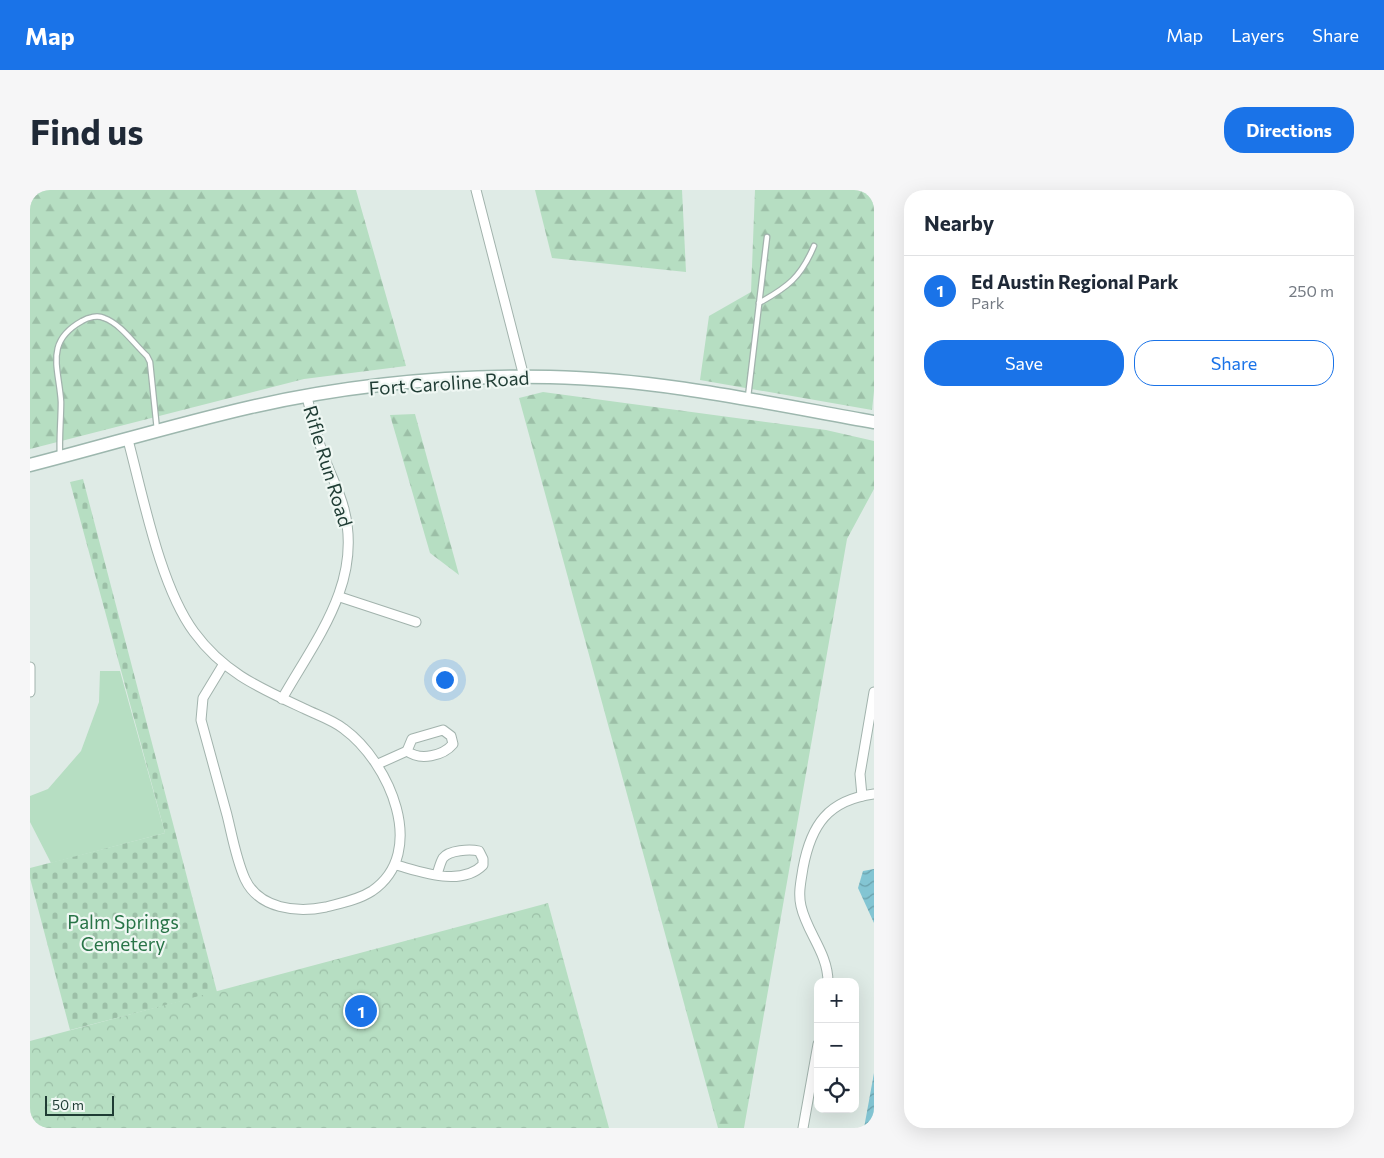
<!DOCTYPE html>
<html lang="en">
<head>
<meta charset="utf-8">
<style>
  body { margin:0; font-family:Commissioner,sans-serif; background:#f6f6f7; color:#1f2937 }
  .controls { position:absolute; right:15px; bottom:15px; display:grid; overflow:hidden; border-radius:10px; box-shadow:0 5px 20px #0002 }
  .controls button { width:45px; height:45px; display:grid; place-items:center; padding:0; border:0; border-bottom:1px solid #e0e1e3; background:#fff; color:#1f2937; font:25px sans-serif }
  .scale { position:absolute; left:15px; bottom:12px; width:69px; box-sizing:border-box; padding-left:5px; border:2px solid #1f3c34; border-top:0; font-size:14px; line-height:18px; white-space:nowrap; color:#1f3c34; -webkit-text-stroke:4px #eff7f3; paint-order:stroke }
  .you { position:absolute; left:414px; top:489px; width:18px; height:18px; margin:-12px; border:4px solid #fff; border-radius:50%; background:#1a73e8; box-shadow:0 0 0 8px #1a73e833 }
  .badge { display:grid; place-items:center; width:32px; height:32px; border-radius:50%; background:#1a73e8; color:#fff; font-size:16px; font-weight:700 }
  .pin { position:absolute; translate:-50% -50%; border:2px solid #fff; box-shadow:0 1px 5px #0006 }
  .list { margin:0; padding:0; list-style:none }
  h2 { display:flex; justify-content:space-between; align-items:center; height:65px; margin:0; padding:0 20px; font-size:21px }
  h2 small { font-size:16px; font-weight:400; color:#747a83 }
  .list li { display:grid; grid-template-columns:32px 1fr auto; gap:15px; align-items:center; box-sizing:border-box; height:70px; padding:0 20px; border-top:1px solid #e0e1e3 }
  .list b { display:block; font-size:19px; white-space:nowrap }
  .list p { margin:0; font-size:16px; white-space:nowrap; color:#747a83 }
  .list em { font-size:16px; font-style:normal; color:#747a83 }
  .actions { display:flex; gap:10px; padding:15px 20px }
  .actions a { flex:1; padding:11px 0; border:1px solid #1a73e8; border-radius:20px; text-align:center; font-size:18px; color:#1a73e8 }
  .actions .main { background:#1a73e8; color:#fff }
  .icon { flex:none; width:28px; height:28px; fill:none; stroke:currentColor; stroke-width:2; stroke-linecap:round; stroke-linejoin:round }
  .map { position:relative; flex:none; width:844px; height:938px; overflow:hidden; border-radius:20px }
  header { display:flex; align-items:center; gap:30px; box-sizing:border-box; height:70px; padding:0 25px; background:#1a73e8; color:#fff }
  header strong { font-size:24px }
  nav { display:flex; gap:28px; margin-inline-start:auto; font-size:18px }
  .intro { display:flex; align-items:center; justify-content:space-between; box-sizing:border-box; height:120px; padding:0 30px }
  h1 { margin:0; font-size:35px }
  .button { padding:12px 22px; border-radius:20px; background:#1a73e8; color:#fff; font-size:18px; font-weight:700 }
  main { display:flex; gap:30px; padding:0 30px }
  aside { flex:1; background:#fff; border-radius:20px; box-shadow:0 5px 20px #0002 }
  .map>svg:first-child { display:block }
</style>
</head>
<body>
<header>
<strong>Map</strong>
<nav><a>Map</a><a>Layers</a><a>Share</a></nav>
</header>
<div class="intro"><h1>Find us</h1><a class="button">Directions</a></div>
<main>
<div class="map">
<svg width="844" height="938" viewBox="0 0 844 938">
  <defs>
    <pattern id="forest-firs" width="22" height="20" patternUnits="userSpaceOnUse" patternTransform="scale(1.25)"><rect width="22" height="20" fill="#b6dec2"/><path d="M5 1l3.5 6h-7zM16 11l3.5 6h-7z" fill="#9cbfa7"/></pattern>
    <pattern id="cemetery-stones" width="16" height="16" patternUnits="userSpaceOnUse" patternTransform="scale(1.25)"><rect width="16" height="16" fill="#b6dec2"/><path d="M2 7V4a2 2 0 0 1 4 0v3zM10 15v-3a2 2 0 0 1 4 0v3z" fill="#9cbfa7"/></pattern>
    <pattern id="park-crowns" width="20" height="18" patternUnits="userSpaceOnUse" patternTransform="scale(1.25)"><rect width="20" height="18" fill="#b6dec2"/><path d="M2 6a3 3 0 1 1 6 0M12 15a3 3 0 1 1 6 0" fill="none" stroke="#9cbfa7"/></pattern>
    <pattern id="water-waves" width="16" height="10" patternUnits="userSpaceOnUse" patternTransform="scale(1.25)"><rect width="16" height="10" fill="#83c5d3"/><path d="M0 5q4-4 8 0t8 0" fill="none" stroke="#6ba1ac"/></pattern>
  </defs>
  <rect width="100%" height="100%" fill="#dfebe6"/>
  <path fill="#b6dec2" d="M70 481H90L135 643 21 673 0 632V606L18 599 51 561 69 512Z"/>
  <g fill="url(#forest-firs)">
    <path d="M0 0H326L376 176 274 189 0 259Z"/>
    <path d="M505 0H652L656 82 522 68Z"/>
    <path d="M725 0H844V201L842 220 670 190 679 126 721 102Z"/>
    <path d="M513 202 796 240 844 251V299L817 349 714 938H688L489 208Z"/>
    <path d="M385 224 429 385 400 363 360 225Z"/>
  </g>
  <path fill="url(#cemetery-stones)" d="M53 289 187 802 40 840 0 688V678L135 643 40 292Z"/>
  <path fill="url(#park-crowns)" d="M518 713 579 938H0V851Z"/>
  <g fill="url(#water-waves)">
    <path d="M844 679V733L828 698 833 681Z"/>
    <path d="M844 883V938H834Z"/>
  </g>
  <g fill="none" stroke-linecap="round" stroke-linejoin="round">
    <defs>
      <g id="lane">
        <path d="M729 113C758 97 771 87 784 56"/>
        <path d="M718 207 737 47"/>
        <path d="M30 266C29 248 31 230 31 212 29 178 14 152 52 131 58 127 68 125 74 128 91 134 104 154 117 166L120 172 127 240"/>
      </g>
      <g id="street">
        <path d="M446 0 494 187"/>
        <path d="M98 250C113 306 130 396 164 442 194 483 230 498 275 519 287 525 303 530 314 539 359 572 399 662 342 701 328 710 311 713 296 717 267 723 229 719 215 689 206 669 202 645 197 625 188 593 180 562 171 530L173 508 193 475"/>
        <path d="M310 407 386 432"/>
        <path d="M0 477V502"/>
        <path d="M252 509C286 449 333 392 314 319 310 302 301 286 295 269 287 249 282 228 277 207"/>
        <path d="M413 540 421 546 423 554C413 566 390 571 377 561L382 549Z"/>
        <path d="M348 574 377 561"/>
        <path d="M832 606 830 584 844 502"/>
        <path d="M366 675C392 682 431 697 453 675V669L449 661C440 659 419 660 413 668 410 673 409 679 407 684"/>
        <path d="M798 792C798 763 777 743 771 716 768 703 771 691 773 678 781 635 798 610 844 604"/>
        <path d="M773 938 788 854"/>
      </g>
      <path id="secondary" d="M0 275C74 256 147 234 221 217 318 195 421 185 520 187 629 189 737 213 844 232"/>
    </defs>
    <use href="#lane" stroke="#a2b3ad" stroke-width="7"/>
    <use href="#street" stroke="#a2b3ad" stroke-width="11"/>
    <use href="#secondary" stroke="#9db7ae" stroke-width="15"/>
    <use href="#lane" stroke="#fff" stroke-width="4.5"/>
    <use href="#street" stroke="#fff" stroke-width="9"/>
    <use href="#secondary" stroke="#fff" stroke-width="12"/>
  </g>
  <g text-anchor="middle" stroke-width="4.5" stroke-linejoin="round" paint-order="stroke">
    <g font-size="19" fill="#1f3c34" stroke="#eff7f3">
      <text transform="translate(419 193) rotate(-4)" y="7">Fort Caroline Road</text>
      <text transform="translate(298 276) rotate(73)" y="7">Rifle Run Road</text>
    </g>
    <g font-size="19" fill="#287447" stroke="#eff7f3">
      <text x="93" y="739">Palm Springs<tspan x="93" dy="22">Cemetery</tspan></text>
    </g>
  </g>
</svg>
<div class="controls">
<button>+</button>
<button>−</button>
<button><svg class="icon" aria-label="locate" viewBox="0 0 24 24"><circle cx="12" cy="12" r="6"/><path d="M12 2v4M12 18v4M2 12h4M18 12h4"/></svg></button>
</div>
<div class="scale">50 m</div>
<div class="you"></div>
<div class="pin badge" style="left:331px;top:821px">1</div>
</div>
<aside>
<h2>Nearby<small></small></h2>
<ul class="list">
<li><span class="badge">1</span><div><b>Ed Austin Regional Park</b><p>Park</p></div><em>250 m</em></li>
</ul>
<div class="actions"><a class="main">Save</a><a>Share</a></div>
</aside>
</main>
</body>
</html>
